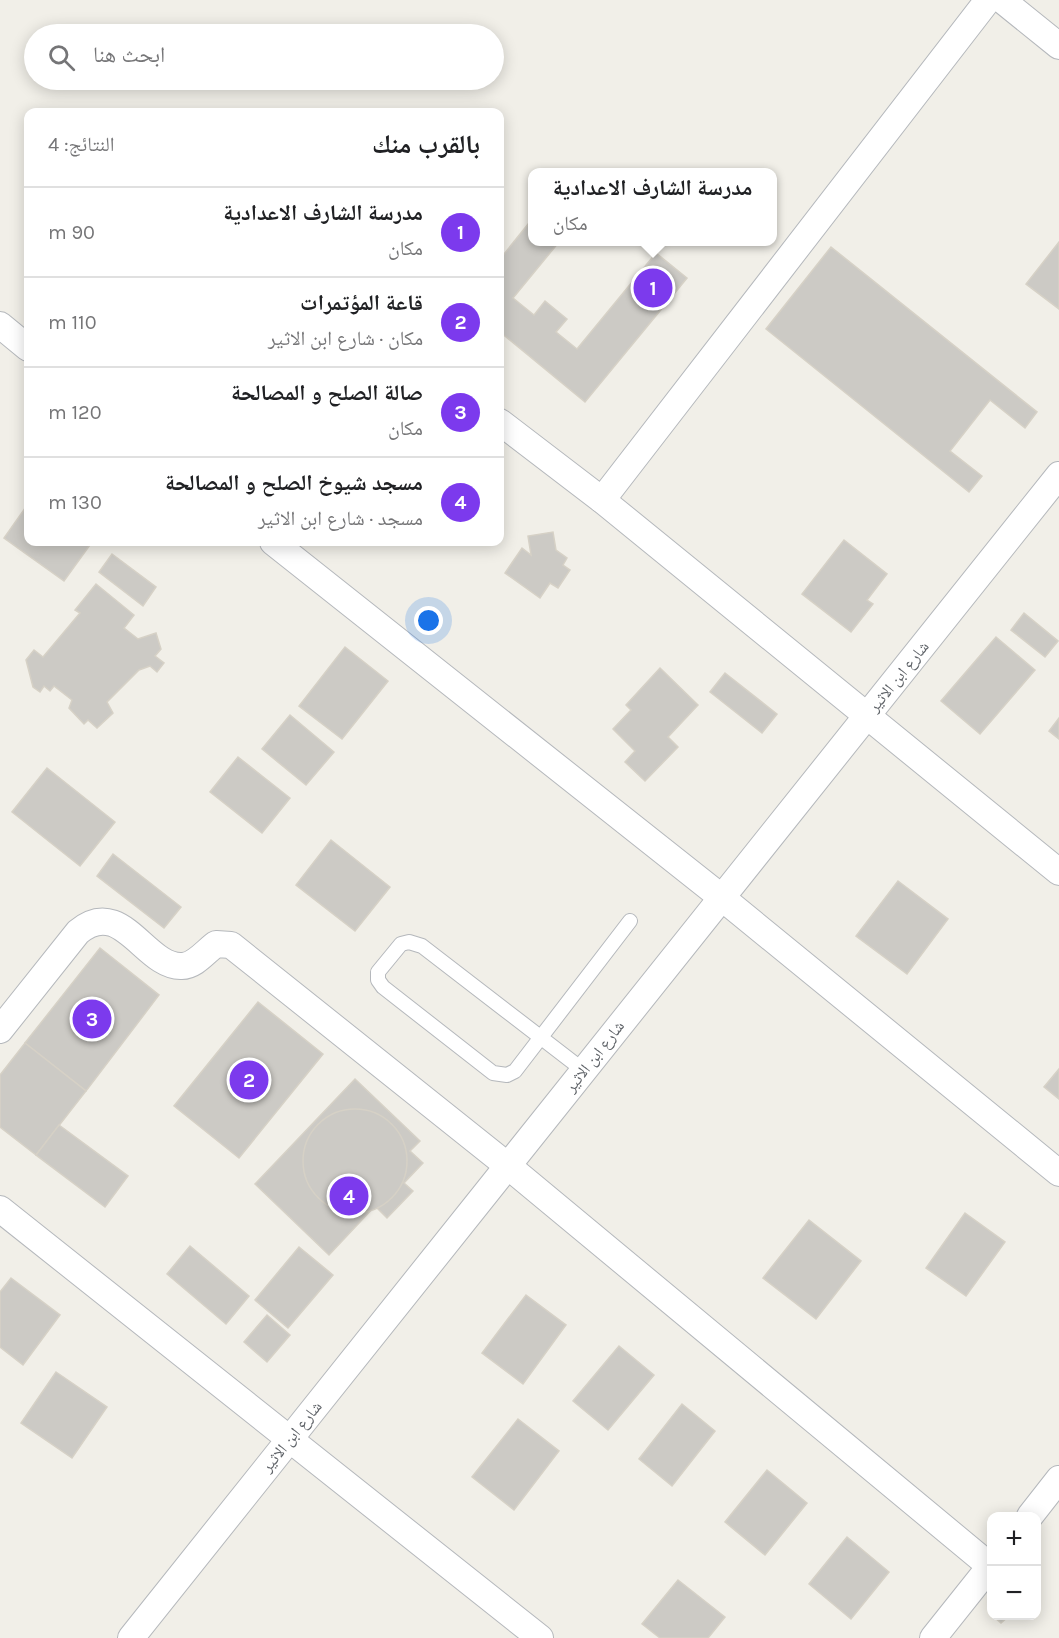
<!DOCTYPE html>
<html lang="ar">
<head>
<meta charset="utf-8">
<style>
  body { margin:0; font-family:Karla,"Noto Naskh Arabic",sans-serif; background:#f6f6f6; color:#202124; direction:rtl }
  .controls { position:absolute; right:18px; bottom:18px; display:grid; overflow:hidden; border-radius:12px; box-shadow:0 3px 15px #0003 }
  .controls button { width:54px; height:54px; display:grid; place-items:center; padding:0; border:0; border-bottom:2px solid #e0e0e0; background:#fff; color:#202124; font:30px sans-serif }
  .you { position:absolute; left:429px; top:621px; width:21px; height:21px; margin:-15px; border:4px solid #fff; border-radius:50%; background:#1a73e8; box-shadow:0 0 0 9px #1a73e833 }
  .badge { display:grid; place-items:center; width:39px; height:39px; border-radius:50%; background:#7c3aed; color:#fff; font-size:20px; font-weight:700 }
  .pin { position:absolute; translate:-50% -50%; border:3px solid #fff; box-shadow:0 2px 6px #0006 }
  .popup { position:absolute; left:528px; top:168px; width:249px; height:78px; box-sizing:border-box; display:grid; place-content:center; border-radius:12px; background:#fff; filter:drop-shadow(0 2px 4px #0005); font-size:20px; white-space:nowrap; color:#757577 }
  .popup b { font-size:22px; color:#202124 }
  .popup::after { content:''; position:absolute; left:50%; top:100%; margin-left:-12px; border:12px solid transparent; border-top-color:#fff }
  .list { margin:0; padding:0; list-style:none }
  h2 { display:flex; justify-content:space-between; align-items:center; height:78px; margin:0; padding:0 24px; font-size:26px }
  h2 small { font-size:20px; font-weight:400; color:#757577 }
  .list li { display:grid; grid-template-columns:39px 1fr auto; gap:18px; align-items:center; box-sizing:border-box; height:90px; padding:0 24px; border-top:2px solid #e0e0e0 }
  .list b { display:block; font-size:22px; white-space:nowrap }
  .list p { margin:0; font-size:20px; white-space:nowrap; color:#757577 }
  .list em { font-size:20px; font-style:normal; color:#757577 }
  .icon { flex:none; width:33px; height:33px; fill:none; stroke:currentColor; stroke-width:2; stroke-linecap:round; stroke-linejoin:round }
  .map { position:relative; flex:none; width:1059px; height:1638px; overflow:hidden; direction:ltr }
  .search { position:absolute; background:#fff; box-shadow:0 3px 15px #0003; left:24px; top:24px; width:480px; height:66px; display:flex; align-items:center; gap:15px; box-sizing:border-box; padding:0 21px; border-radius:33px; color:#757577; font-size:22px }
  .panel { position:absolute; background:#fff; box-shadow:0 3px 15px #0003; left:24px; top:108px; width:480px; height:438px; border-radius:12px; direction:rtl }
  .map>svg:first-child { display:block }
</style>
</head>
<body>
<div class="map">
<svg width="1059" height="1638" viewBox="0 0 1059 1638">
  <rect width="100%" height="100%" fill="#f1efe8"/>
  <g fill="#cccac5" stroke="#d6d1c6" stroke-width="1.5">
    <path d="M533 218V242H559L513 298 534 315 545 301 567 319 556 332 577 349 656 253 687 278 585 402 500 332V259Z"/>
    <path d="M1059 242V309L1026 284Z"/>
    <path d="M831 247 1037 412 1025 428 990 400 950 451 982 476 969 492 766 329Z"/>
    <path d="M28 504V542H86L90 545 64 581 4 538Z"/>
    <path d="M553 532 556 550 567 558 563 565 570 570 558 588 550 583 540 598 505 573 522 548 531 555 528 536Z"/>
    <path d="M844 540 887 574 867 600 873 604 851 632 802 594Z"/>
    <path d="M112 554 156 587 143 606 99 572Z"/>
    <path d="M96 584 134 615 124 628 138 639 156 633 161 649 155 656 164 663 157 672 150 666 139 670 107 702 113 713 97 728 88 720 84 724 69 708 72 700 54 686 50 691 44 686 40 692 33 687 26 660 34 650 43 657 80 613 75 610Z"/>
    <path d="M1024 613 1058 641 1045 657 1011 630Z"/>
    <path d="M996 637 1035 670 980 734 941 701Z"/>
    <path d="M345 647 388 681 342 739 299 706Z"/>
    <path d="M660 668 698 705 668 737 678 747 645 781 625 762 635 751 613 729 631 710 626 705Z"/>
    <path d="M725 673 777 714 762 733 710 692Z"/>
    <path d="M290 715 334 752 306 785 262 749Z"/>
    <path d="M1059 718V739L1049 731Z"/>
    <path d="M238 757 290 798 262 833 210 792Z"/>
    <path d="M47 768 115 822 80 866 12 812Z"/>
    <path d="M331 840 390 887 355 931 296 885Z"/>
    <path d="M113 854 181 907 164 928 97 876Z"/>
    <path d="M898 881 948 919 907 974 856 936Z"/>
    <path d="M100 948 159 995 86 1091 25 1043Z"/>
    <path d="M258 1002 323 1054 239 1158 174 1106Z"/>
    <path d="M25 1043 86 1091 36 1155 0 1127V1075Z"/>
    <path d="M1059 1069V1099L1044 1087Z"/>
    <path d="M355 1079 420 1141 410 1151 423 1163 404 1183 413 1191 387 1218 375 1206 329 1255 255 1184Z"/>
    <circle cx="355" cy="1161" r="52"/>
    <path d="M59 1125 128 1176 105 1207 36 1155Z"/>
    <path d="M965 1213 1005 1242 966 1296 926 1268Z"/>
    <path d="M809 1220 861 1261 816 1319 763 1278Z"/>
    <path d="M190 1246 249 1296 226 1324 167 1274Z"/>
    <path d="M299 1247 333 1275 288 1328 255 1300Z"/>
    <path d="M11 1278 60 1315 23 1365 0 1347V1292Z"/>
    <path d="M526 1295 566 1325 523 1384 482 1353Z"/>
    <path d="M267 1315 290 1335 267 1362 244 1342Z"/>
    <path d="M619 1346 654 1375 608 1430 573 1401Z"/>
    <path d="M56 1372 107 1407 72 1458 21 1423Z"/>
    <path d="M682 1404 715 1431 672 1486 639 1459Z"/>
    <path d="M518 1419 559 1451 514 1510 472 1477Z"/>
    <path d="M767 1470 807 1503 765 1555 725 1522Z"/>
    <path d="M847 1537 889 1572 851 1619 809 1584Z"/>
    <path d="M678 1580 725 1617 708 1638H660L642 1624Z"/>
    <path d="M993 1616H1009L1001 1623Z"/>
  </g>
  <g fill="none" stroke-linecap="round" stroke-linejoin="round">
    <defs>
      <path id="service" d="M583 1070 422 946 409 942 401 944 378 972V980L383 987 493 1073 507 1075 515 1071 630 921"/>
      <g id="minor">
        <path d="M1002 0 1059 46"/>
        <path d="M0 325 28 348"/>
        <path d="M500 422 602 500 1059 872"/>
        <path d="M602 500 988 0"/>
        <path d="M273 542 721 897 1059 1173"/>
        <path d="M0 1030 78 932C122 895 145 968 182 966 195 966 206 951 216 944L231 945 508 1166 990 1566"/>
        <path d="M0 1209 540 1638"/>
        <path d="M1030 1516 1059 1479"/>
        <path d="M131 1638 1059 475"/>
        <path d="M933 1638 992 1564"/>
      </g>
    </defs>
    <use href="#service" stroke="#b5b8bc" stroke-width="16"/>
    <use href="#minor" stroke="#b5b8bc" stroke-width="28"/>
    <use href="#service" stroke="#fff" stroke-width="14"/>
    <use href="#minor" stroke="#fff" stroke-width="26"/>
  </g>
  <g text-anchor="middle" stroke-width="4.5" stroke-linejoin="round" paint-order="stroke">
    <g font-size="16" fill="#5f6368" stroke="#fff">
      <text transform="translate(898 676) rotate(-51)" y="6">شارع ابن الاثير</text>
      <text transform="translate(594 1056) rotate(-52)" y="6">شارع ابن الاثير</text>
      <text transform="translate(291 1436) rotate(-51)" y="6">شارع ابن الاثير</text>
    </g>
  </g>
</svg>
<div class="controls">
<button>+</button>
<button>−</button>
</div>
<div class="you"></div>
<div class="pin badge" style="left:653px;top:288px">1</div>
<div class="popup"><b>مدرسة الشارف الاعدادية</b>مكان</div>
<div class="pin badge" style="left:249px;top:1080px">2</div>
<div class="pin badge" style="left:92px;top:1019px">3</div>
<div class="pin badge" style="left:349px;top:1196px">4</div>
<div class="search"><svg class="icon" aria-label="search" viewBox="0 0 24 24"><circle cx="10" cy="10" r="6"/><path d="M15 15l6 6"/></svg>ابحث هنا</div>
<section class="panel">
<h2>بالقرب منك<small>النتائج: 4</small></h2>
<ul class="list">
<li><span class="badge">1</span><div><b>مدرسة الشارف الاعدادية</b><p>مكان</p></div><em>90 m</em></li>
<li><span class="badge">2</span><div><b>قاعة المؤتمرات</b><p>مكان · شارع ابن الاثير</p></div><em>110 m</em></li>
<li><span class="badge">3</span><div><b>صالة الصلح و المصالحة</b><p>مكان</p></div><em>120 m</em></li>
<li><span class="badge">4</span><div><b>مسجد شيوخ الصلح و المصالحة</b><p>مسجد · شارع ابن الاثير</p></div><em>130 m</em></li>
</ul>
</section>
</div>
</body>
</html>
